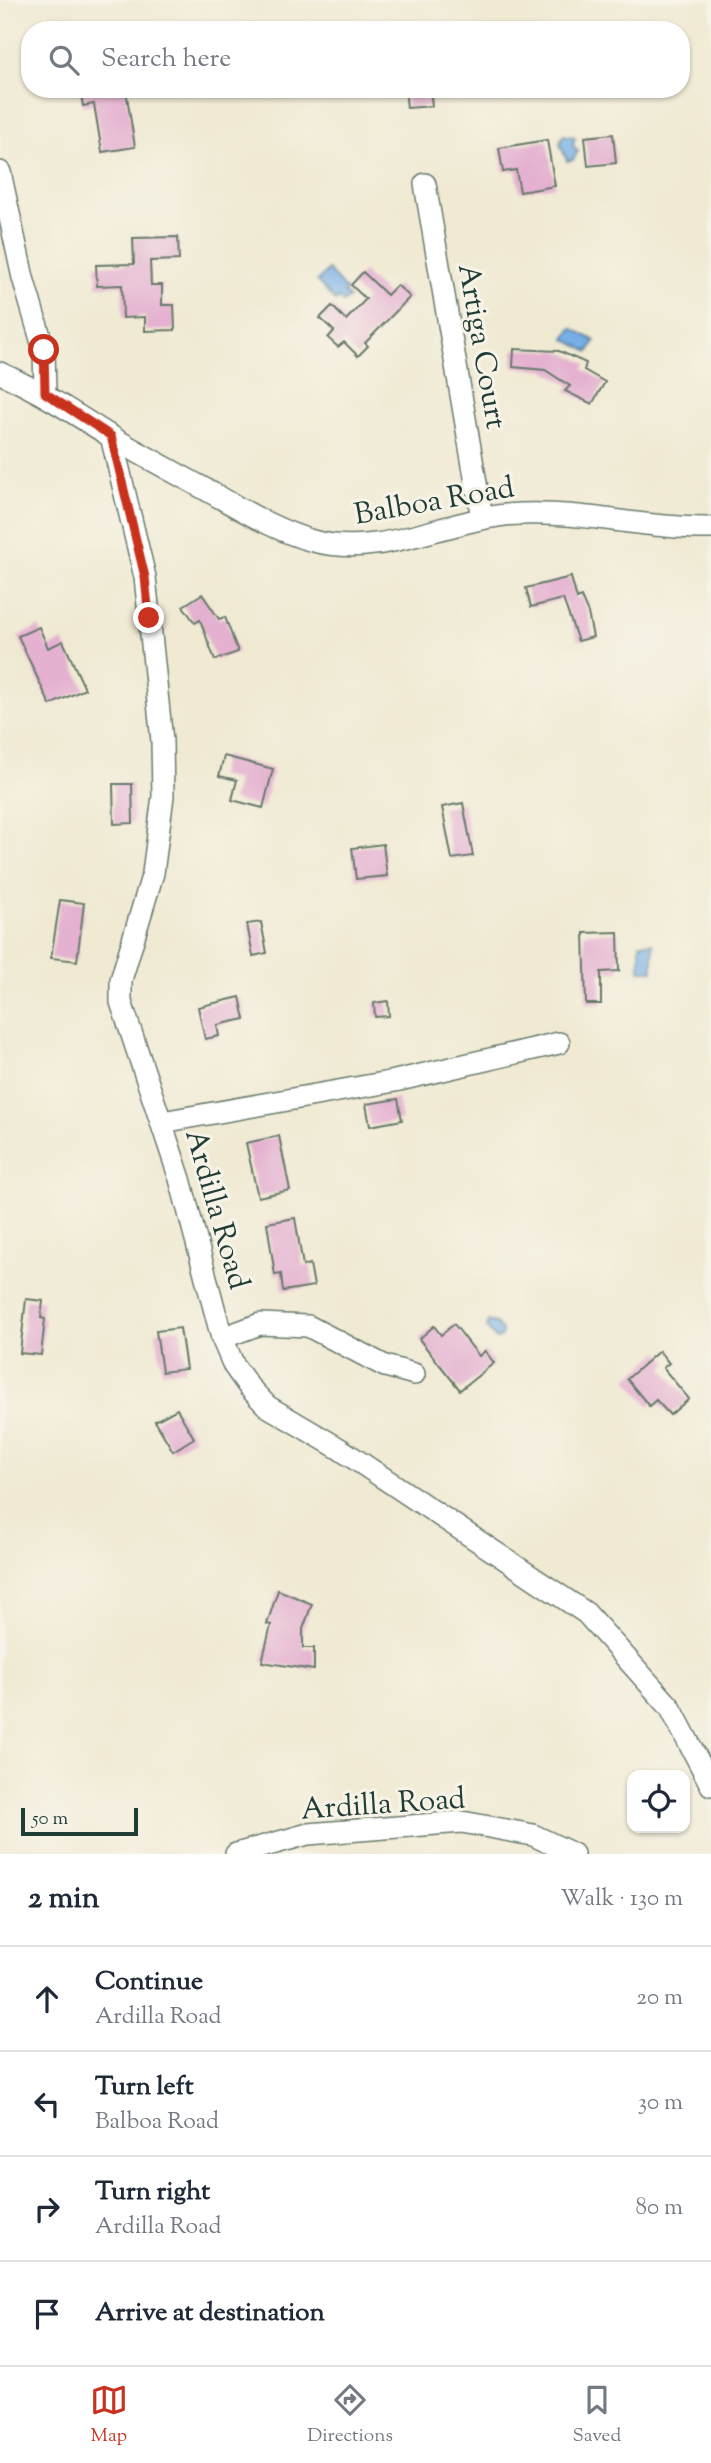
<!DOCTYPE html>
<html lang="en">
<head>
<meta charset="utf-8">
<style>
  body { margin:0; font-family:"Sorts Mill Goudy",serif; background:#f2f2f3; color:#1f2937 }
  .controls { position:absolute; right:21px; bottom:21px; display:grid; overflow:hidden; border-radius:14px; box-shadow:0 2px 5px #0004 }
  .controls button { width:63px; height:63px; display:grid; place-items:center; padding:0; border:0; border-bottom:2px solid #e0e1e3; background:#fff; color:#1f2937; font:35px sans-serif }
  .scale { position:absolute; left:21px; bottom:18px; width:117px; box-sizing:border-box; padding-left:7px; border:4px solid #1f3d34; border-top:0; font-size:19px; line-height:24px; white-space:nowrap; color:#1f3d34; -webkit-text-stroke:5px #f7f3e8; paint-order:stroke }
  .stop { position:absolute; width:21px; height:21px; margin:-16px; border:5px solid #c8321e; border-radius:50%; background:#fff }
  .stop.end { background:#c8321e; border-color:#fff; box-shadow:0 2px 7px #0008 }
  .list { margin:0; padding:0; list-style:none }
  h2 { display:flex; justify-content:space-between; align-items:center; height:91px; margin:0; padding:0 28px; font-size:30px }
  h2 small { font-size:23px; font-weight:400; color:#747a83 }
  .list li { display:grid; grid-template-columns:46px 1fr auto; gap:21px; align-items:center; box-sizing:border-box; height:105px; padding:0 28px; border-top:2px solid #e0e1e3 }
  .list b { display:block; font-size:26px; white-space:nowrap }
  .list p { margin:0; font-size:23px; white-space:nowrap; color:#747a83 }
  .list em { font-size:23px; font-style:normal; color:#747a83 }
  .icon { flex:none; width:38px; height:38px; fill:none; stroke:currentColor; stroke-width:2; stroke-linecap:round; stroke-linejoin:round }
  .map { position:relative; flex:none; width:711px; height:1854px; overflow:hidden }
  .search { position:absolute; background:#fff; box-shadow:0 2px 5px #0004; left:21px; right:21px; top:21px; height:77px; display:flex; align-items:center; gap:18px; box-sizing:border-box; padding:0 24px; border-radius:28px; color:#747a83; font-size:26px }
  .sheet { height:511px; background:#fff }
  nav { display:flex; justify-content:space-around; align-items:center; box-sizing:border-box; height:98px; border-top:2px solid #e0e1e3; background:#fff; font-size:19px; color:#747a83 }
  nav a { display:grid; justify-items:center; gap:4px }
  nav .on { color:#c8321e }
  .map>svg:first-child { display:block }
</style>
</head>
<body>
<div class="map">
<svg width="711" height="1854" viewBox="0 0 711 1854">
  <rect width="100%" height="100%" fill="#f7f3e8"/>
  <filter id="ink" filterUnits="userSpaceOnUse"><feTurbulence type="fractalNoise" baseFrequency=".0143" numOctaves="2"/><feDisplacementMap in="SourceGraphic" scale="14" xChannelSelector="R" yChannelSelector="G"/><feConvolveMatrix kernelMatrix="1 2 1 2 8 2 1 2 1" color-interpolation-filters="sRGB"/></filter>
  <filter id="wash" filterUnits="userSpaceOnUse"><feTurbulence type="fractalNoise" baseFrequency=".00686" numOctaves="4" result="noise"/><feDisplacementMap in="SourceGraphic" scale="28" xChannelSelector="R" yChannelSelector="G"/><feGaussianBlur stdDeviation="1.57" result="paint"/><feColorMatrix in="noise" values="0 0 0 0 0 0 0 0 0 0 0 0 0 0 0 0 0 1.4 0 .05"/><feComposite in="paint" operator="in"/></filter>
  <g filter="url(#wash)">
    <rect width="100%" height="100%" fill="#f0ead3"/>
    <g fill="#77afe6" stroke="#4b768d" stroke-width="2">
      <path d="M563 135 575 137 573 146 578 151 573 160 567 161 560 144Z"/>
      <path d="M328 270 346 290 344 293 349 298 343 303 338 298 335 301 317 281Z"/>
      <path d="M572 328 595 341 589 352 565 339Z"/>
      <rect x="640" y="943" width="13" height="28"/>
      <path d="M488 1321 495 1323 502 1331V1337L496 1339 487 1328Z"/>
    </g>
    <g id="blocks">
      <g fill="#e4b1d0">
        <path d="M80 89 126 90 135 147 102 152 94 104 83 106Z"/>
        <path d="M405 89H430L432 106 407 108Z"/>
        <path d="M613 134 616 163 588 166 585 137Z"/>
        <path d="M547 140 555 186 520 192 516 170 503 172 499 148Z"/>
        <path d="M178 237 179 260 150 261 151 285H162V305H174L175 330 145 331V317L123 318 122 285 97 286 96 265 134 264 133 238Z"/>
        <path d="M363 272 387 295 397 285 410 297 365 343 368 346 358 356 344 342 338 347 328 338 334 331 320 318 332 306 346 320 366 299 351 285Z"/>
        <path d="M514 349 559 351 586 363 584 370 605 382 592 404 565 391 570 386 545 370 513 367Z"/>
        <path d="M571 577 577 599 581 597 588 613 593 637 578 641 563 599 531 607 526 588Z"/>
        <path d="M202 594 219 619 225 617 238 652 215 660 200 620 195 623 183 606Z"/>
        <path d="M39 627 48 648 63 641 85 689 50 705 18 636Z"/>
        <path d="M224 756 273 769 263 808 232 800 237 780 219 776Z"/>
        <path d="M113 784H132L133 823 114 824Z"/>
        <path d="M463 803 473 856 452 859 442 807Z"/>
        <path d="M383 844 387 876 356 879 352 848Z"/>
        <path d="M60 900 84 903 77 961 51 958Z"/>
        <path d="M261 922 267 953 253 956 247 924Z"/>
        <path d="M618 932 619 971 601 972V1004H586L584 933Z"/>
        <path d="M240 997 245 1019 217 1025 219 1036 205 1039 198 1007Z"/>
        <path d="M388 1001 389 1016 375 1017 374 1003Z"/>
        <path d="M398 1099 402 1120 370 1126 366 1104Z"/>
        <path d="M279 1136 290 1190 258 1197 246 1143Z"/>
        <path d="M295 1218 303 1266 310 1264 314 1286 283 1291 281 1274 275 1275 267 1223Z"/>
        <path d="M26 1299 43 1301 41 1318 45 1319 41 1355 20 1353Z"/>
        <path d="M454 1324 479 1356 485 1351 494 1363 460 1390 419 1339 434 1326 441 1335Z"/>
        <path d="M180 1328 186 1369 162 1372 156 1331Z"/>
        <path d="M659 1351 669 1363 663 1368 689 1399 670 1415 656 1400 649 1406 627 1379Z"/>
        <path d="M177 1409 194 1438 173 1451 155 1421Z"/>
        <path d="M278 1590 312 1604 303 1629V1648H314V1670L262 1662 271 1625 267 1624Z"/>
      </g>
    </g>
  </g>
  <g filter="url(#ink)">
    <use href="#blocks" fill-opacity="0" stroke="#687a6c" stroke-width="2"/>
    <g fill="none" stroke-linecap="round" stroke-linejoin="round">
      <defs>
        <g id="minor">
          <path d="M0 172 23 278 44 350 45 393"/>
          <path d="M425 184 482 518"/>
          <path d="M0 373C40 391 74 413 110 436 143 456 178 474 212 493 244 511 277 531 313 541 385 560 450 516 521 514 584 511 647 529 711 528"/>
          <path d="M111 436 145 577 162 741 163 796 153 873 121 980V1002L180 1179 222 1338 234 1366 249 1387 267 1406 340 1449 586 1613 670 1707 711 1785"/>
          <path d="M162 1122 395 1081 559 1043"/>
          <path d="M222 1338 260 1324 308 1326 385 1366 414 1374"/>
          <path d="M236 1854 308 1834 462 1822 533 1835 573 1854"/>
        </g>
      </defs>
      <use href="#minor" stroke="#687a6c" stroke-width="24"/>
      <use href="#minor" stroke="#fff" stroke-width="21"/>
    </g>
  </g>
  <g fill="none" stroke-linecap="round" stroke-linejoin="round" filter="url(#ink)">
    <path stroke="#c8321e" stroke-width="9" d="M44 350 45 393 111 436 145 577 149 618"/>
  </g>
  <g text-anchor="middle" stroke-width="6" stroke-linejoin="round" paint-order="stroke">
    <g font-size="30" fill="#1f3d34" stroke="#f7f3e8">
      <text transform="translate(483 346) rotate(80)" y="10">Artiga Court</text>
      <text transform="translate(434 500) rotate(-10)" y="10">Balboa Road</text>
      <text transform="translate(218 1209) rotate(74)" y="10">Ardilla Road</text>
      <text transform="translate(383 1803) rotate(-4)" y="10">Ardilla Road</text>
    </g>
  </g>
</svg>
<div class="controls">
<button><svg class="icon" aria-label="locate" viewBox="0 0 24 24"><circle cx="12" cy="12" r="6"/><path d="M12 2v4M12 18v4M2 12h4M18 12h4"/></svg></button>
</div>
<div class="scale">50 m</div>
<div class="stop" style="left:44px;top:350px"></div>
<div class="stop end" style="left:149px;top:618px"></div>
<div class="search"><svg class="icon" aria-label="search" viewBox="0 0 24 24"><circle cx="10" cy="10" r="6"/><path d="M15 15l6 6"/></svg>Search here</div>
</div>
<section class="sheet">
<h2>2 min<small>Walk · 130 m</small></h2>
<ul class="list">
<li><svg class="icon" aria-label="ahead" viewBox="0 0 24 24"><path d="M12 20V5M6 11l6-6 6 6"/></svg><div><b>Continue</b><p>Ardilla Road</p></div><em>20 m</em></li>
<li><svg class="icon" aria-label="left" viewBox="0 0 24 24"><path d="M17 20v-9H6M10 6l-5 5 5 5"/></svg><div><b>Turn left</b><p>Balboa Road</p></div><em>30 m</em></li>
<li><svg class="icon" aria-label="right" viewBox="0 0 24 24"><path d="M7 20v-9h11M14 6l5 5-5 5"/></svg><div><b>Turn right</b><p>Ardilla Road</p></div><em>80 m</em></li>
<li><svg class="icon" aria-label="arrive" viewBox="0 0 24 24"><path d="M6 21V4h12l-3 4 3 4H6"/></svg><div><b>Arrive at destination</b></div></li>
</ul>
</section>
<nav>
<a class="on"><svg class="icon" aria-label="map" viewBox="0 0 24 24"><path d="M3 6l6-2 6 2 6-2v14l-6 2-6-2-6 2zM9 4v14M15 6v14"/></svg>Map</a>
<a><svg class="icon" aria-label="directions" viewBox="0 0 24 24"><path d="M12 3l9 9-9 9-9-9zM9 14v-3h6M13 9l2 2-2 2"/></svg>Directions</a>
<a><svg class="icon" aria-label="saved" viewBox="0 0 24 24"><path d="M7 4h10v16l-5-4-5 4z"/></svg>Saved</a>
</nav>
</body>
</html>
